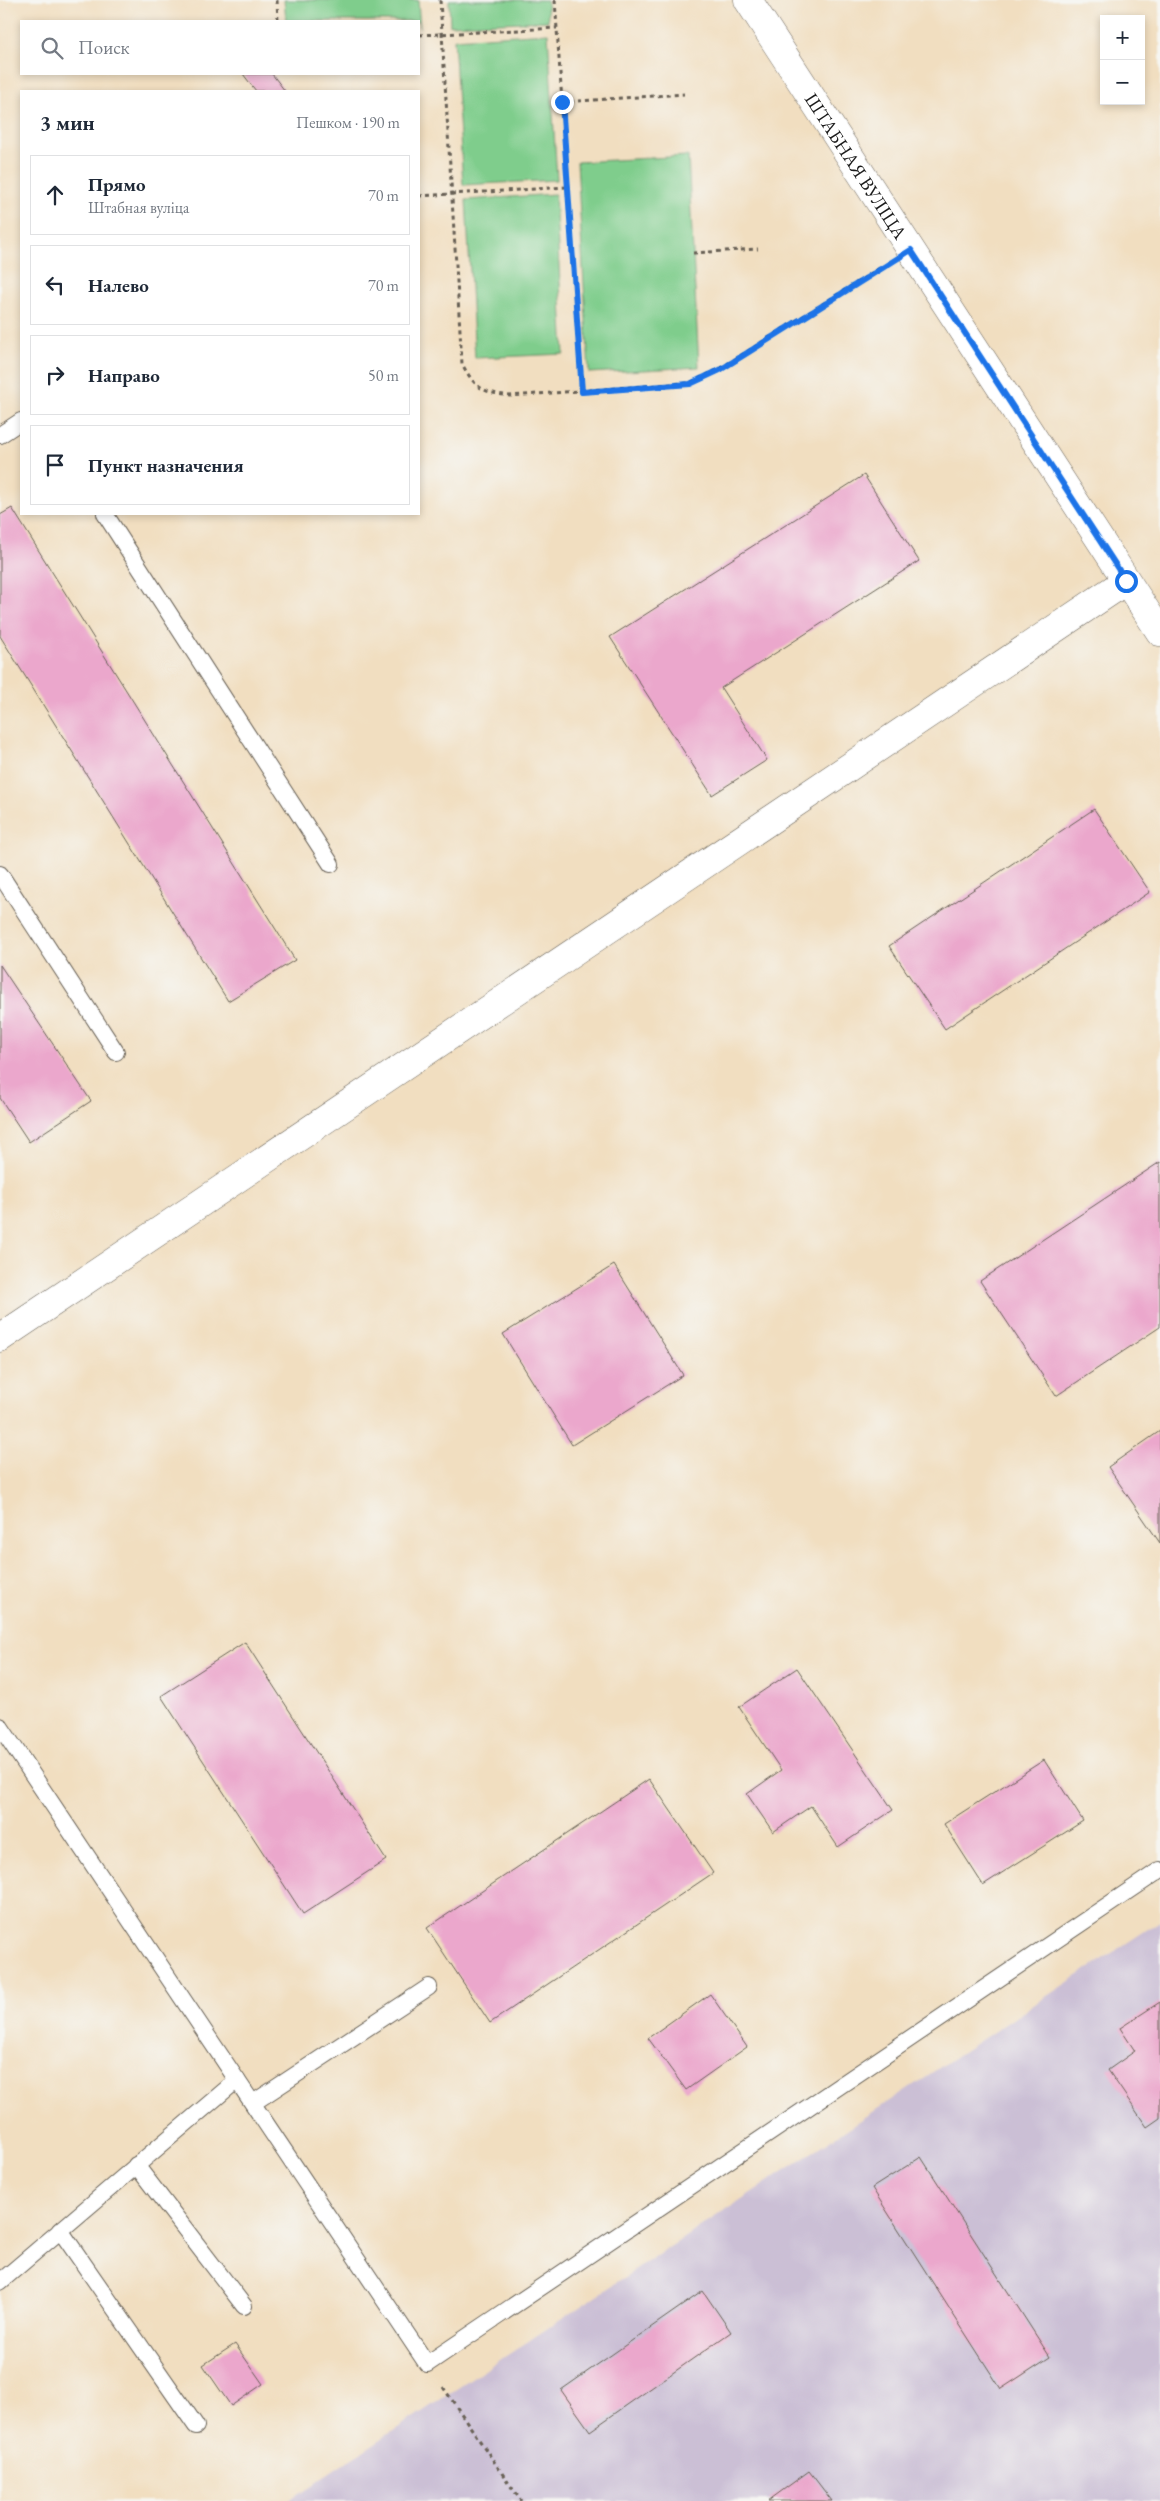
<!DOCTYPE html>
<html lang="ru">
<head>
<meta charset="utf-8">
<style>
  body { margin:0; font-family:"EB Garamond",serif; background:#f2f2f3; color:#1f2937 }
  .controls { position:absolute; right:15px; top:15px; display:grid; overflow:hidden; border-radius:0px; box-shadow:0 2px 8px #0003 }
  .controls button { width:45px; height:45px; display:grid; place-items:center; padding:0; border:0; border-bottom:1px solid #e0e1e3; background:#fff; color:#1f2937; font:25px sans-serif }
  .stop { position:absolute; width:15px; height:15px; margin:-11px; border:4px solid #1a73e8; border-radius:50%; background:#fff }
  .stop.end { background:#1a73e8; border-color:#fff; box-shadow:0 1px 5px #0008 }
  .list { margin:0; padding:0; list-style:none }
  h2 { display:flex; justify-content:space-between; align-items:center; height:65px; margin:0; padding:0 20px; font-size:21px }
  h2 small { font-size:16px; font-weight:400; color:#747a83 }
  .list li { display:grid; grid-template-columns:32px 1fr auto; gap:15px; align-items:center; box-sizing:border-box; height:80px; margin:0 10px 10px; padding:0 10px; border:1px solid #e0e1e3; border-radius:0px }
  .list b { display:block; font-size:19px; white-space:nowrap }
  .list p { margin:0; font-size:16px; white-space:nowrap; color:#747a83 }
  .list em { font-size:16px; font-style:normal; color:#747a83 }
  .icon { flex:none; width:28px; height:28px; fill:none; stroke:currentColor; stroke-width:2; stroke-linecap:round; stroke-linejoin:round }
  .map { position:relative; flex:none; width:1160px; height:2501px; overflow:hidden }
  .search { position:absolute; background:#fff; box-shadow:0 2px 8px #0003; left:20px; top:20px; width:400px; height:55px; display:flex; align-items:center; gap:12px; box-sizing:border-box; padding:0 18px; border-radius:0px; color:#747a83; font-size:19px }
  .panel { position:absolute; background:#fff; box-shadow:0 2px 8px #0003; left:20px; top:90px; width:400px; height:425px; border-radius:0px }
  .map>svg:first-child { display:block }
</style>
</head>
<body>
<div class="map">
<svg width="1160" height="2501" viewBox="0 0 1160 2501">
  <rect width="100%" height="100%" fill="#f6f6f2"/>
  <filter id="ink" filterUnits="userSpaceOnUse"><feTurbulence type="fractalNoise" baseFrequency=".02" numOctaves="2"/><feDisplacementMap in="SourceGraphic" scale="10" xChannelSelector="R" yChannelSelector="G"/><feConvolveMatrix kernelMatrix="1 2 1 2 8 2 1 2 1" color-interpolation-filters="sRGB"/></filter>
  <filter id="wash" filterUnits="userSpaceOnUse"><feTurbulence type="fractalNoise" baseFrequency=".0096" numOctaves="4" result="noise"/><feDisplacementMap in="SourceGraphic" scale="20" xChannelSelector="R" yChannelSelector="G"/><feGaussianBlur stdDeviation="1.12" result="paint"/><feColorMatrix in="noise" values="0 0 0 0 0 0 0 0 0 0 0 0 0 0 0 0 0 1.4 0 .05"/><feComposite in="paint" operator="in"/></filter>
  <g filter="url(#wash)">
    <rect width="100%" height="100%" fill="#f1dec0"/>
    <path fill="#cbbfd5" d="M1160 1921V2501H288Z"/>
    <g fill="#7fcd8c" stroke="#4e7454">
      <path d="M284 0H418L420 28 419 21H286Z"/>
      <path d="M449 0H547L548 21 450 25Z"/>
      <path d="M548 33 557 180 463 185 454 39Z"/>
      <path d="M688 156 699 367 589 373 577 162Z"/>
      <path d="M555 194 564 354 475 358 466 200Z"/>
    </g>
    <g id="blocks">
      <g fill="#eba7cc">
        <path d="M243 74H272L285 91H256Z"/>
        <path d="M864 475 919 561 721 688 767 760 712 795 610 637Z"/>
        <path d="M12 508 295 960 228 1001 0 636V515Z"/>
        <path d="M1094 809 1150 892 945 1029 889 946Z"/>
        <path d="M0 965 91 1101 29 1142 0 1098Z"/>
        <path d="M1160 1162V1327L1056 1396 980 1281Z"/>
        <path d="M614 1265 683 1375 572 1445 503 1334Z"/>
        <path d="M1160 1431V1543L1108 1467Z"/>
        <path d="M245 1642 386 1860 303 1914 161 1696Z"/>
        <path d="M797 1668 893 1810 838 1847 811 1806 773 1832 747 1794 781 1770 739 1707Z"/>
        <path d="M1044 1760 1083 1821 983 1885 944 1824Z"/>
        <path d="M649 1779 713 1873 490 2023 427 1928Z"/>
        <path d="M710 1994 747 2047 686 2090 648 2038Z"/>
        <path d="M1160 2002V2118L1147 2127 1108 2070 1135 2051 1120 2028Z"/>
        <path d="M921 2157 1050 2357 1001 2389 872 2188Z"/>
        <path d="M703 2291 731 2332 590 2431 561 2390Z"/>
        <path d="M235 2344 263 2384 231 2406 203 2365Z"/>
        <path d="M809 2471 832 2501H768Z"/>
      </g>
    </g>
  </g>
  <g filter="url(#ink)">
    <use href="#blocks" fill-opacity="0" stroke="#676055" stroke-width="1"/>
    <g fill="none" stroke-linecap="round" stroke-linejoin="round">
      <defs>
        <g id="service">
          <path d="M0 435 21 421"/>
          <path d="M105 514 331 864"/>
          <path d="M0 874 116 1052"/>
          <path d="M0 1726 427 2364 1160 1870"/>
          <path d="M253 2103 429 1987"/>
          <path d="M136 2165 244 2306"/>
          <path d="M60 2230 196 2426"/>
          <path d="M0 2282 237 2080"/>
        </g>
        <g id="minor">
          <path id="s1" d="M748 0 1160 632"/>
          <path d="M0 1338 1126 581"/>
        </g>
      </defs>
      <use href="#service" stroke="#676055" stroke-width="18"/>
      <use href="#minor" stroke="#676055" stroke-width="29"/>
      <g stroke="#676055" stroke-width="3" stroke-dasharray="4 4" stroke-linecap="butt">
        <path d="M277 0 278 21"/>
        <path d="M440 0 462 364C476 389 482 392 510 396L690 383 720 369 882 267"/>
        <path d="M555 0 582 391"/>
        <path d="M419 35 557 28"/>
        <path d="M562 102 684 94"/>
        <path d="M419 196 567 187"/>
        <path d="M693 253 758 249"/>
        <path d="M443 2387 521 2501"/>
      </g>
      <use href="#service" stroke="#fff" stroke-width="16"/>
      <use href="#minor" stroke="#fff" stroke-width="28"/>
    </g>
  </g>
  <g fill="none" stroke-linecap="round" stroke-linejoin="round" filter="url(#ink)">
    <path stroke="#1a73e8" stroke-width="6" d="M562 102 582 392 690 384 720 370 911 250 1126 581"/>
  </g>
  <g text-anchor="middle" stroke-width="4.5" stroke-linejoin="round" paint-order="stroke">
    <g font-size="19" fill="#1c1c1c" stroke="#f6f6f2">
      <text dy="7" stroke="none"><textPath href="#s1" startOffset="198">ШТАБНАЯ ВУЛІЦА</textPath></text>
    </g>
  </g>
</svg>
<div class="controls">
<button>+</button>
<button>−</button>
</div>
<div class="stop" style="left:1126px;top:581px"></div>
<div class="stop end" style="left:562px;top:102px"></div>
<div class="search"><svg class="icon" aria-label="search" viewBox="0 0 24 24"><circle cx="10" cy="10" r="6"/><path d="M15 15l6 6"/></svg>Поиск</div>
<section class="panel">
<h2>3 мин<small>Пешком · 190 m</small></h2>
<ul class="list">
<li><svg class="icon" aria-label="ahead" viewBox="0 0 24 24"><path d="M12 20V5M6 11l6-6 6 6"/></svg><div><b>Прямо</b><p>Штабная вуліца</p></div><em>70 m</em></li>
<li><svg class="icon" aria-label="left" viewBox="0 0 24 24"><path d="M17 20v-9H6M10 6l-5 5 5 5"/></svg><div><b>Налево</b></div><em>70 m</em></li>
<li><svg class="icon" aria-label="right" viewBox="0 0 24 24"><path d="M7 20v-9h11M14 6l5 5-5 5"/></svg><div><b>Направо</b></div><em>50 m</em></li>
<li><svg class="icon" aria-label="arrive" viewBox="0 0 24 24"><path d="M6 21V4h12l-3 4 3 4H6"/></svg><div><b>Пункт назначения</b></div></li>
</ul>
</section>
</div>
</body>
</html>
